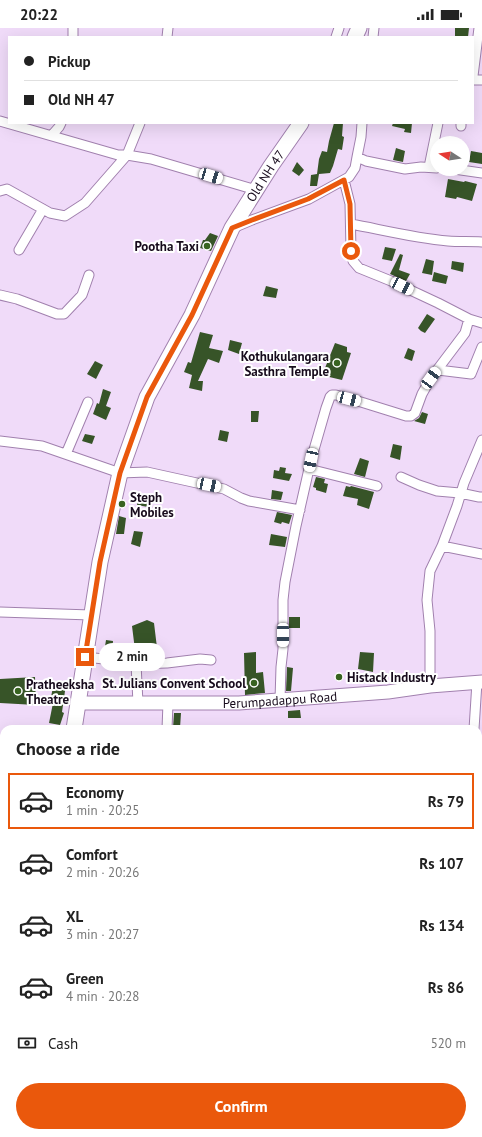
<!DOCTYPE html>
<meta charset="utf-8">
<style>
:root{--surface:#fff;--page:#f2f2f2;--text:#222;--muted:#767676;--line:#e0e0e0;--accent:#ea580c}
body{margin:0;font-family:"PT Sans",sans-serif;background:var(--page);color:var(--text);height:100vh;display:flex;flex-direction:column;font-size:15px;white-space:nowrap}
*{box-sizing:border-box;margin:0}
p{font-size:13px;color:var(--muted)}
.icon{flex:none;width:22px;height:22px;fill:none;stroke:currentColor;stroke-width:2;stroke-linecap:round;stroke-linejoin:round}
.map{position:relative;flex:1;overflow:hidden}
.drawer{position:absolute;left:0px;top:697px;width:482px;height:412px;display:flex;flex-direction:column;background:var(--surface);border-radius:12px 12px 0 0;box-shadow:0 4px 16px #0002}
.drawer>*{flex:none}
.hud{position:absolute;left:8px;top:8px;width:466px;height:88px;border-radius:0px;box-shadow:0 4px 16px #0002;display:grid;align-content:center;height:88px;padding:0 16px;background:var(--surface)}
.needle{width:26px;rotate:282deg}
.buttons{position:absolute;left:430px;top:108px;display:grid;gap:8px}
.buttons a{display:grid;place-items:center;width:40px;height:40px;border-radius:50%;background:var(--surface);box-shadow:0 4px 16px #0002;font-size:20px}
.end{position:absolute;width:18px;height:18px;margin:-9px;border:5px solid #ea580c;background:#fff;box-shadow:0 0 0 2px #fff}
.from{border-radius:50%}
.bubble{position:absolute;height:28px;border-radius:14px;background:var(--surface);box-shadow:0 4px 16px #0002;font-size:13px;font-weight:700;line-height:28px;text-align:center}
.car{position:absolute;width:12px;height:24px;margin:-12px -6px;border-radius:5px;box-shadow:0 0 3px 1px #0007;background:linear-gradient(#fff 24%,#345 0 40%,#fff 0 76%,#345 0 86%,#fff 0)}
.hud b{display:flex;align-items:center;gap:14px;height:38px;font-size:15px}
.hud b+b{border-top:1px solid var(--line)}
.hud i{width:10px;height:10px;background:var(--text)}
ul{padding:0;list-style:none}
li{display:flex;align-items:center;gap:12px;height:56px;margin:0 8px 6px;padding:0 8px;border:2px solid transparent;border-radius:0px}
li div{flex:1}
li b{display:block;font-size:15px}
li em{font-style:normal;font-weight:700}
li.active{border-color:var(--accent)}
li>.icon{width:36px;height:36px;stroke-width:1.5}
h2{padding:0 16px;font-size:18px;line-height:48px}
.pay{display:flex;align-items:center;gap:10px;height:44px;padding:0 16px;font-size:15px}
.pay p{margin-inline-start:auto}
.primary-button{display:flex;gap:8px;margin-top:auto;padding:8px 16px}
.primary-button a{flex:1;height:46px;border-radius:24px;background:var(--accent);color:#fff;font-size:16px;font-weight:700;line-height:46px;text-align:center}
.status{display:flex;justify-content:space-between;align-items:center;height:28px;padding:0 20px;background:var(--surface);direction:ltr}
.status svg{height:11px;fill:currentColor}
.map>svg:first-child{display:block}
.building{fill:#375428}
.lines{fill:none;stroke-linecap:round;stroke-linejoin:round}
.minor-casing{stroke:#a180ae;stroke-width:11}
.tertiary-casing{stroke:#a180ae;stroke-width:14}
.secondary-casing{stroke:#a180ae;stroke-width:15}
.primary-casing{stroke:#a180ae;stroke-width:17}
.minor{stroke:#fff;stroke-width:9}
.tertiary{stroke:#fff;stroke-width:12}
.secondary{stroke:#fff;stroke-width:13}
.primary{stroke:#fff;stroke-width:15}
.route{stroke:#ea580c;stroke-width:5}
.poi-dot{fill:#386320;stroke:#fff;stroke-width:1.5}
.labels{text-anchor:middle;stroke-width:4;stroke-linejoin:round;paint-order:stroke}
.street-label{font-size:13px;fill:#170b1c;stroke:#fff}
.poi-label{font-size:13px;font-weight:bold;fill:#170b1c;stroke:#fff;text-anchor:end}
</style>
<div class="status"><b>20:22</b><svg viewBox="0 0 49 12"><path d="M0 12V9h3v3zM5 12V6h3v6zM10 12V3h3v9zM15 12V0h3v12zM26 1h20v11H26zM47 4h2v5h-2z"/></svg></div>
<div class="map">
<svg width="482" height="1109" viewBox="0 0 482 1109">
<rect width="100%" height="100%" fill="#f0dbf9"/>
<!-- building -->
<path class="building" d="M455 0H469L468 9 455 8Z
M334 95H343L342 108 344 109 342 122 338 121 333 138 330 145 319 146 317 158H310L311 147 317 146 319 131 322 123 327 124 329 113Z
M393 95H412L411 105 404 104 405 101 392 98Z
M396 120 405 123 403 134 393 132Z
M471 123 482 125V136L469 134Z
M297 134 304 142 299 148 292 143Z
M448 151 464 154 465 153 477 156 472 173 457 169 456 171 445 169Z
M210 205 218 208 211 223 200 220 203 212H205Z
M385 219 396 221 392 233 382 231Z
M400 226 403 227 399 242 410 246 406 253 390 246Z
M426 231 434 233 432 247 422 245Z
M452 233 464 235 463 244 451 241Z
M434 244 448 248 446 256 432 253Z
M266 258 278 261 276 270 263 268Z
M427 286 435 291 425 305 421 303 418 300Z
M200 304 213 307 209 320 223 323 219 335 208 331 198 353H203L202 363 189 360 192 347 184 344 188 334 191 335Z
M230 312 242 315 239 326 228 322Z
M335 315 347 319V324L351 325 342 352 325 348 323 345Z
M408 320 415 323 412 333 404 330Z
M95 333 103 337 96 351 87 346Z
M103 361 111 364 106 378 111 380 106 392 93 386 97 375 99 376Z
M251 383H259L258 394H251Z
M422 384 428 386 425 396 414 393 419 390Z
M220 402 229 404 227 414 218 412Z
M85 406 95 408 92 416 82 413Z
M393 416 402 418 400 432 390 429Z
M360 430 369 433 365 449 354 446Z
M280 439 286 440 285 445 292 446 289 453 273 450 274 442 279 443Z
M316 449 325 451 324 455 328 456 326 465 316 462V460L313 459Z
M346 458 350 459 351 458 374 464 369 481 357 477 358 471 343 468Z
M272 462 283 464 281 472 271 471Z
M139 468 150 470 148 479 137 477Z
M277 484 292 487 289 496 282 494 281 496 274 494Z
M119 488 126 490 124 506H116Z
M134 503 143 504 140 519 131 516Z
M271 506 287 509 285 519 269 517Z
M289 589H300V600H289Z
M147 592 154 595 158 628 149 630H136L132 598Z
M106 612 113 613 112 626 104 625Z
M256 624V645L263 644 265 665 245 667 244 625Z
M360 624 374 625 373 644 358 641Z
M287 639 293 640 291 663H286Z
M35 649 36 677 0 675V651Z
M54 654 66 656 62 684 64 685 60 697 49 695 53 675 50 674Z
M300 682 301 690H288V683Z
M174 685H181L180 700H173Z"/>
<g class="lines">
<!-- minor casing -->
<g class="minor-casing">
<path id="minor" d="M73 0V9
M167 9 168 0
M336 9 339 0
M373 9 374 0
M473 48 479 0
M473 52H482
M0 93 118 127H127
M140 95 127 127 151 131 256 162
M461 98V95
M52 107 59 99 61 95
M357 129 366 133 405 141 421 139 437 140
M429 139 438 95
M454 141 482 145
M0 163 7 161 50 185 65 188 85 175 127 127
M351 196C383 202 415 210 448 213 459 214 471 213 482 214
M233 200 252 192 309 171 349 149 355 140 357 129 361 109 362 95
M19 222 43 181
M0 267 17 271 57 286H64L82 267 89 247
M469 291 482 295
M438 342 471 346 482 319
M0 413 42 418 120 445 147 444 224 461 241 470 249 473 300 482
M66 426 88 374
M309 441 377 458
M401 449 419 457 437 463 460 465 479 469H482
M442 518 482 526
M0 584 91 587
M85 629 113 632 136 636 167 635 200 631 211 632
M136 636 138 675
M430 658V603L427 572 430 543 442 518 457 478 464 455 482 412
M280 672 281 639 283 621V572L285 554 296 498 311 432 326 380 330 369 332 367H336L361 374 406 388H411L415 385 422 366 431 350 465 305 469 291 438 275 391 253 359 240 353 233 351 223 350 176 344 152
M167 701 168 675
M474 701 477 654
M0 773 4 772
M478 883H482
M0 907 4 906
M157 1105 158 1109
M313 1105V1107
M167 1109 176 1105
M371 1109V1105
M455 1109 462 1108 461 1105"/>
</g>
<!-- tertiary casing -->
<g class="tertiary-casing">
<path id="tertiary" d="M8 1105V1109"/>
</g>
<!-- secondary casing -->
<g class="secondary-casing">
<g id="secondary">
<path id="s1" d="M77 675H239L388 664 430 658 482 654"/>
</g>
</g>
<!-- primary casing -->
<g class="primary-casing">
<g id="primary">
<path d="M355 9 359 0"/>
<path id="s2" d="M74 701 100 534 120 445 147 369 192 287 232 200 271 138 301 95"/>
<path d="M0 980 4 979"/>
</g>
</g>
<!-- minor -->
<use href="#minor" class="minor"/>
<!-- tertiary -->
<use href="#tertiary" class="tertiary"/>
<!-- secondary -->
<use href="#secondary" class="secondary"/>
<!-- primary -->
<use href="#primary" class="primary"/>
</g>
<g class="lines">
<!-- route -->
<path class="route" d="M85 629 100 534 120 445 147 369 192 287 232 200 252 192 308 171 344 152 350 176 351 223"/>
</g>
<!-- markers -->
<g class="poi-dot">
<circle cx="207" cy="218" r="4"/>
<circle cx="337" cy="335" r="4"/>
<circle cx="122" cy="476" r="4"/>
<circle cx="339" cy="649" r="4"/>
<circle cx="254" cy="655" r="4"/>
<circle cx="18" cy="663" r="4"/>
</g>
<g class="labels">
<!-- street labels -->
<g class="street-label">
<text dy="5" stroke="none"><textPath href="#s2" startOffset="592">Old NH 47</textPath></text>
<text dy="5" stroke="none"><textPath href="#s1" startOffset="203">Perumpadappu Road</textPath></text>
</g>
<!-- poi labels -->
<g class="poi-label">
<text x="199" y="223">Pootha Taxi</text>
<text x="329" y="333">Kothukulangara<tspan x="329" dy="15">Sasthra Temple</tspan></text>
<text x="130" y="474" text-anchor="start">Steph<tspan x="130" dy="15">Mobiles</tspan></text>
<text x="347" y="654" text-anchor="start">Histack Industry</text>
<text x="246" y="660">St. Julians Convent School</text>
<text x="26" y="661" text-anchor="start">Pratheeksha<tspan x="26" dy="15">Theatre</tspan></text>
</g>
</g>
</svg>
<div class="buttons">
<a><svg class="needle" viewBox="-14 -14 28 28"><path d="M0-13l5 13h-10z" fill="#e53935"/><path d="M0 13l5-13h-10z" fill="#767676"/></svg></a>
</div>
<i class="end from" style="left:351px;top:223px"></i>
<i class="end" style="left:85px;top:629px"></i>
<div class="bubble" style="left:99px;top:615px;width:66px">2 min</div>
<i class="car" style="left:211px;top:148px;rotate:107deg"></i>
<i class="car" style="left:402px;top:258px;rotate:116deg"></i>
<i class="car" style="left:431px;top:350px;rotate:36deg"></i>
<i class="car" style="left:349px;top:371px;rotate:105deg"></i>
<i class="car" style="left:311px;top:432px;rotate:192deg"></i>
<i class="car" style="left:209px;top:457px;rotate:102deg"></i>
<i class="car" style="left:283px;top:607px;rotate:180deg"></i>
<div class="hud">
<b><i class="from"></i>Pickup</b>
<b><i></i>Old NH 47</b>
</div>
<section class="drawer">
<h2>Choose a ride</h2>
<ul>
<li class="active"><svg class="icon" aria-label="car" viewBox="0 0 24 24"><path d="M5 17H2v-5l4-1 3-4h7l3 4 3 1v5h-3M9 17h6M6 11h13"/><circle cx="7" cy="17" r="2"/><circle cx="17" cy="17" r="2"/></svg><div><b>Economy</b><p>1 min · 20:25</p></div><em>Rs 79</em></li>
<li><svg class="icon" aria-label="car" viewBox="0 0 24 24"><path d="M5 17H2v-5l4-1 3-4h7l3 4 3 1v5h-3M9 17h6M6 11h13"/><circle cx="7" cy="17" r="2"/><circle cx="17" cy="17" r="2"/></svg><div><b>Comfort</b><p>2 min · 20:26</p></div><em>Rs 107</em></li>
<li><svg class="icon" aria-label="car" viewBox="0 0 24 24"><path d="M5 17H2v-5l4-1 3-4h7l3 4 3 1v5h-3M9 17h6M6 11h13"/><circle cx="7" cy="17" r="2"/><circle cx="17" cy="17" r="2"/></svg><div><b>XL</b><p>3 min · 20:27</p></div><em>Rs 134</em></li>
<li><svg class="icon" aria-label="car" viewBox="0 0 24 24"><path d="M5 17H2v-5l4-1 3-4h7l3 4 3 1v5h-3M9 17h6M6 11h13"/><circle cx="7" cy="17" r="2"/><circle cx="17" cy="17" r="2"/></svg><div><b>Green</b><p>4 min · 20:28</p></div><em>Rs 86</em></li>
</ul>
<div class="pay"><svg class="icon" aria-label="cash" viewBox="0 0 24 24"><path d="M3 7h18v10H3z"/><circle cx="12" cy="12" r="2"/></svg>Cash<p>520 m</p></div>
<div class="primary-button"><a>Confirm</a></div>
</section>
</div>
